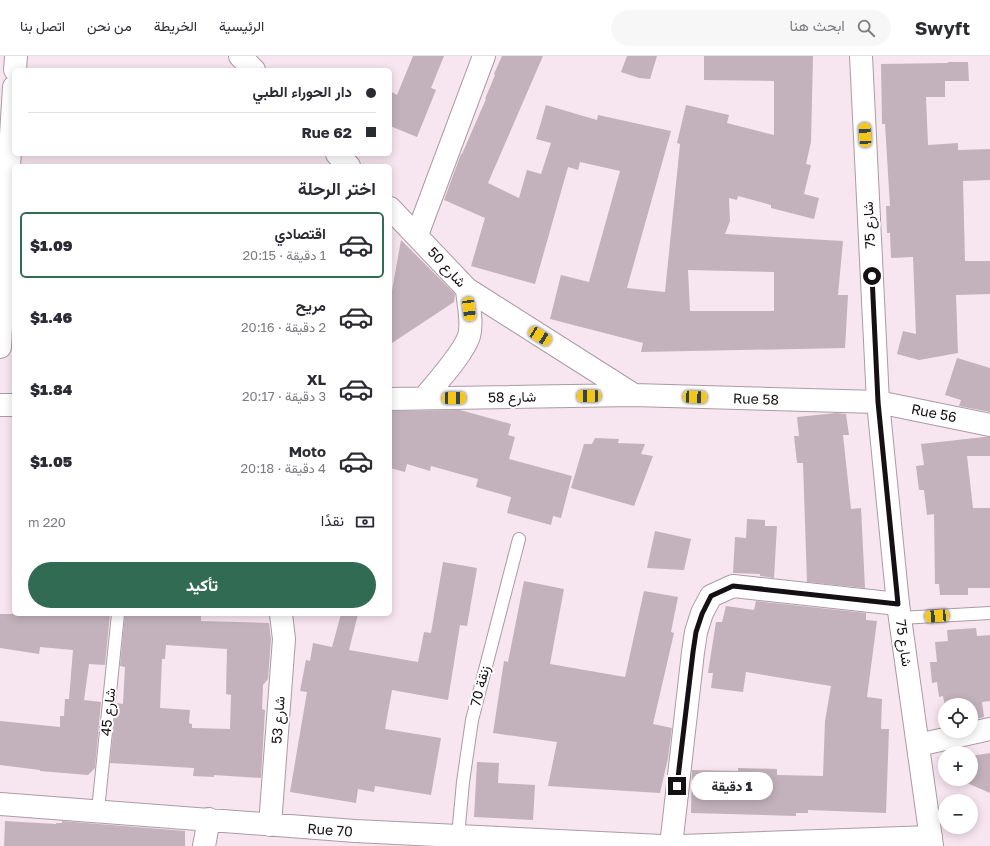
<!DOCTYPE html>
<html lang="ar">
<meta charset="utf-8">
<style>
:root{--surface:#fff;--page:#f7f7f7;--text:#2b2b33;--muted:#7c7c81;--line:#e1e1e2;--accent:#316b54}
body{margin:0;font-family:"Golos Text",Vazirmatn,sans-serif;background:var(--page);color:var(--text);direction:rtl;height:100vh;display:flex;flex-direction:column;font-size:15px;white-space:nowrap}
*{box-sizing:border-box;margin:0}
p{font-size:13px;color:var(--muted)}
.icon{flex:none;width:22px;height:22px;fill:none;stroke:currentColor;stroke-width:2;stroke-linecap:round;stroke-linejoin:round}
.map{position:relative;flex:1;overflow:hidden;direction:ltr}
.drawer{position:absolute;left:12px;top:108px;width:380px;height:452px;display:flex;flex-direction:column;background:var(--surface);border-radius:6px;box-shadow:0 2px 10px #0003;direction:rtl}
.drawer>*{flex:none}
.banner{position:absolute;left:12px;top:12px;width:380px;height:88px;border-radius:6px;box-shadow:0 2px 10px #0003;direction:rtl;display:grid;align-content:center;height:88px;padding:0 16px;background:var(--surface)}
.controls{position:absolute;left:938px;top:642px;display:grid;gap:8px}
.controls a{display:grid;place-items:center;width:40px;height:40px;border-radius:50%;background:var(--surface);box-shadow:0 2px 10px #0003;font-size:20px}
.end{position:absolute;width:18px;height:18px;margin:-9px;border:5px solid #151013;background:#fff;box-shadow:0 0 0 2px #fff}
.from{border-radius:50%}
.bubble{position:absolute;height:28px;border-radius:14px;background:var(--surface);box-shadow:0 2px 10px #0003;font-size:13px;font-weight:800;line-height:28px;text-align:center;direction:rtl}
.car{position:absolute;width:12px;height:24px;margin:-12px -6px;border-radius:5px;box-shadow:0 0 3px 1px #0007;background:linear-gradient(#f5c518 24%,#345 0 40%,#f5c518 0 76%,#345 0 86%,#f5c518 0)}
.banner b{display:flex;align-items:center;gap:14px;height:38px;font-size:15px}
.banner b+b{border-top:1px solid var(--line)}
.banner i{width:10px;height:10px;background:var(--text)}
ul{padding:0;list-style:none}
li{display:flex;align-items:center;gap:12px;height:66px;margin:0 8px 6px;padding:0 8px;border:2px solid transparent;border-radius:6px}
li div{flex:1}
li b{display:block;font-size:15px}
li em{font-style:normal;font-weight:800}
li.current{border-color:var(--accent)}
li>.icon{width:36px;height:36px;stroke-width:1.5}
h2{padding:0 16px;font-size:18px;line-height:48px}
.pay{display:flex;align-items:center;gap:10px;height:44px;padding:0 16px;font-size:15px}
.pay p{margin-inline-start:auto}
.action{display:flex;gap:8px;margin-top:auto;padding:8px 16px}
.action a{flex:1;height:46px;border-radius:24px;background:var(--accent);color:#fff;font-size:16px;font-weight:800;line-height:46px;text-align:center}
header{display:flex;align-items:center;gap:24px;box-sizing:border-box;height:56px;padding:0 20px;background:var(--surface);border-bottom:1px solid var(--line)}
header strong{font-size:19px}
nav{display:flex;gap:22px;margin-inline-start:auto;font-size:14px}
.search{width:280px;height:36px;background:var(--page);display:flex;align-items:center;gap:10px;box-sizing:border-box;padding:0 14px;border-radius:22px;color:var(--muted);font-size:15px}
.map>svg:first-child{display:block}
.building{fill:#c3b2bb;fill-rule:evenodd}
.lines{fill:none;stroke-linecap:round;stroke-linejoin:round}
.service-casing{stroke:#ab9ba4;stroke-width:14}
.minor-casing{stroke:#ab9ba4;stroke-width:24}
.tertiary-casing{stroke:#ab9ba4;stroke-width:24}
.service{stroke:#fff;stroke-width:12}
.minor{stroke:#fff;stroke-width:22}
.tertiary{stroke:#fff;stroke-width:22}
.route{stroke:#151013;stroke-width:5}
.labels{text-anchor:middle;stroke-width:4;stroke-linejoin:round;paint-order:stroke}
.street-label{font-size:14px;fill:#151013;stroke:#fff}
</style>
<header>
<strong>Swyft</strong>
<div class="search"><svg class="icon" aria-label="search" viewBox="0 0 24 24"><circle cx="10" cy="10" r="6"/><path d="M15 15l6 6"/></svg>ابحث هنا</div>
<nav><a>الرئيسية</a><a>الخريطة</a><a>من نحن</a><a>اتصل بنا</a></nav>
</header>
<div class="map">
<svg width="990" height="790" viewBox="0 0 990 790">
<rect width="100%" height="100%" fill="#f7e5ef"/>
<!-- building -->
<path class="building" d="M413 0H444L431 32 436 34 417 81 390 70V35L397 39Z
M502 0H543L488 127 519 142 527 114 541 118 551 87 536 83 546 49 597 64 598 59 671 75 627 232 665 236 680 88 677 87 686 49 729 59 727 67 774 79V25L704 24V0H813L811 86 806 108 811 109 804 138 819 142 814 163 771 152V149L738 140 737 144 729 142 730 165 725 178 843 185 838 239H848L845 292 641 296 643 287 550 263 561 219 589 226 620 115 580 106 578 114 568 111 535 228 471 210 485 162 444 144 461 98H462L486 43H485L495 19 494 18ZM688 214 774 216V255H690Z
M627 0H657L650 23 639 22 621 16Z
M948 6H968L969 25H945V41H926L928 89 958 87V94L990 93V124L963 125 965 205H990V238L956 239 958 297 919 304 897 298 903 275 916 278 913 201 891 202 890 177H887L886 150H890L885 68H882L881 8 948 7Z
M401 184 455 238 454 246 392 287 391 240Z
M957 302 990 312V356L959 350 961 344 945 339Z
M460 354 511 368 508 379 515 381 509 403 572 420 561 462 553 460 551 469 507 457 511 441 476 431 478 423 431 410 430 415 407 408 405 416 390 412V355Z
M836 357 846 358 849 379H843L851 453 861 452 865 532 807 526 803 407H797L794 380H799L797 361Z
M984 381H990V400H967L973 452H990V532H968V539H940L939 528H935L934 458 927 459 924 434H919L916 410 924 409 921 388Z
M595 382 619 383 618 387 645 388 641 398 653 400 634 450 571 432 584 388H592Z
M747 463 765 464V470H777L774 522 760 520V518L733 517 735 481 746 482Z
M655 475 691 483 684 514 647 512Z
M443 506 477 512 467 570 460 569 448 644 392 634 385 673 441 682 431 739 375 730 374 736 358 733 356 747 290 736 307 636 300 635 306 604 310 605 313 587 332 591 341 558H358L349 594 418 606 424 576 431 577Z
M524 525 564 533 550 608 625 621 644 535 678 541 671 576 674 577 653 668 672 672 668 702 660 737 548 730 557 686 493 677 504 605 508 606Z
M756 545 866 557V564L877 565 867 641 882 643 881 673H889L886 757 808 754V757H796V760L691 757 692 714 738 715V712L777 713V719L823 720 825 665 831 630 746 616 743 636 711 632 713 617H708L716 566H722L726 550 754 554Z
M0 558H110L105 609 89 608 84 644 101 646 95 712 88 719 40 715V714L0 709V665L60 671V660H64L65 643H69L73 594 40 591 39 598 0 592Z
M125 558H201V565L269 567 271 583 268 623 263 629 262 653 265 654 261 722 214 719V721L193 720 194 712 110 707 116 647 123 648 125 611 120 610ZM166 589 227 593 226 638 231 639 230 673 192 672V668L189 667 190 654 160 652 162 603H165Z
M976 572 977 580 990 579V645L982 646 984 661 971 664V649H945V651L943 640 939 641 937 626 932 627 930 606H937L935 586 948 585 947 574Z
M990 697V737L967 727V723H971V700Z
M477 706 499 707 498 727 535 729 533 764 474 761Z
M5 765 56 768V767H62V765L185 775V790H4Z"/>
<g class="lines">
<!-- service casing -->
<g class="service-casing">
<path id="service" d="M900 562 990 557
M98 754 118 558
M458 780 463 726 472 664 519 483"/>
</g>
<!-- minor casing -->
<g class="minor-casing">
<path id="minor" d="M240 0 254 14
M15 14 16 0
M337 98 349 110
M390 152 467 233 634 339
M417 179 484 0
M0 291 8 127 14 31
M424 342C437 326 463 298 469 280 473 266 468 248 467 233
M390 343 634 339 878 346 990 369
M0 349H14
M918 689 990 673
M0 748 355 775 662 790
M270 769 284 583 281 558
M204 790 209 763
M671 790 693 596 696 576 702 557 711 540 733 530 898 548
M682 790 931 781"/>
</g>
<!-- tertiary casing -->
<g class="tertiary-casing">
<path id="tertiary" d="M861 0 878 346 898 548 932 790"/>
</g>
<!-- service -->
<use href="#service" class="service"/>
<!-- minor -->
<use href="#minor" class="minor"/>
<!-- tertiary -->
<use href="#tertiary" class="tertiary"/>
</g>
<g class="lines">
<!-- route -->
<path class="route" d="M677 730 693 596 696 576 702 558 711 540 733 530 898 548 878 346 872 220"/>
</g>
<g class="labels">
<!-- street labels -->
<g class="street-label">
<text transform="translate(869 169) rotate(-93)" y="5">شارع 75</text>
<text transform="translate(447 211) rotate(47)" y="5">شارع 50</text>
<text transform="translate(512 341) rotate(-1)" y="5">شارع 58</text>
<text transform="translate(756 343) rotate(2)" y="5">Rue 58</text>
<text transform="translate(934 357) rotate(11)" y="5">Rue 56</text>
<text transform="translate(904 587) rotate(82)" y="5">شارع 75</text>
<text transform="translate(480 630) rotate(-76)" y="5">زنقة 70</text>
<text transform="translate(108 656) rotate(-84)" y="5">شارع 45</text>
<text transform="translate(278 664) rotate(-86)" y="5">شارع 53</text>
<text transform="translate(330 774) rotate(4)" y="5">Rue 70</text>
</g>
</g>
</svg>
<div class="controls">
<a><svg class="icon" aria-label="locate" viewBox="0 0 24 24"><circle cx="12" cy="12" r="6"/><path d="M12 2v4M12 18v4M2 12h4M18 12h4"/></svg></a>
<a>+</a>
<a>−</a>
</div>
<i class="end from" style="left:872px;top:220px"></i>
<i class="end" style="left:677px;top:730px"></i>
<div class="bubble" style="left:691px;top:716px;width:82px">1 دقيقة</div>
<i class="car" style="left:865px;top:79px;rotate:357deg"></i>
<i class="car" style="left:469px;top:253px;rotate:173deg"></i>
<i class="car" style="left:540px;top:280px;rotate:122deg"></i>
<i class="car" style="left:589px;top:340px;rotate:269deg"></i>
<i class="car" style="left:695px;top:341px;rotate:92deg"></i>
<i class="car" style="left:454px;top:342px;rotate:89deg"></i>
<i class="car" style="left:937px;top:560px;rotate:266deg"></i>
<div class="banner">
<b><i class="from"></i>دار الحوراء الطبي</b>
<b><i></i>Rue 62</b>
</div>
<section class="drawer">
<h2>اختر الرحلة</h2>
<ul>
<li class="current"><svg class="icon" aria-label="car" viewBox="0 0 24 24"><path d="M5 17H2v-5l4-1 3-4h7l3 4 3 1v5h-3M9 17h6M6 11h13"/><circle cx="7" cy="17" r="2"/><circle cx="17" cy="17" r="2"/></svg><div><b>اقتصادي</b><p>1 دقيقة · 20:15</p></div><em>$1.09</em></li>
<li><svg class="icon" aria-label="car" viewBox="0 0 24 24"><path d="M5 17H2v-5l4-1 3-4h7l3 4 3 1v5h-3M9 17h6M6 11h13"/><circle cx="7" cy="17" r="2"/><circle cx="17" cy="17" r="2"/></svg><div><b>مريح</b><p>2 دقيقة · 20:16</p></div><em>$1.46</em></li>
<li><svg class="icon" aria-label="car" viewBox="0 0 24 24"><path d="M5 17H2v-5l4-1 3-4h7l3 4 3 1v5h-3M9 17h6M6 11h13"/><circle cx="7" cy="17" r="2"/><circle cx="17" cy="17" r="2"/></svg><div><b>XL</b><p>3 دقيقة · 20:17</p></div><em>$1.84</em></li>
<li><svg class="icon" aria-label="car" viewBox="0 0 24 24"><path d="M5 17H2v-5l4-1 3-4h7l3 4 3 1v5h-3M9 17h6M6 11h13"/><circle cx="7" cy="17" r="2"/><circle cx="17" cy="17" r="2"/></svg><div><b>Moto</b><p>4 دقيقة · 20:18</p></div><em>$1.05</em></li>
</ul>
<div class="pay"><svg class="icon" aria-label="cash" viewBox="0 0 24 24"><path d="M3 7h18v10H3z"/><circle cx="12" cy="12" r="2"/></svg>نقدًا<p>220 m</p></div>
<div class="action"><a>تأكيد</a></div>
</section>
</div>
